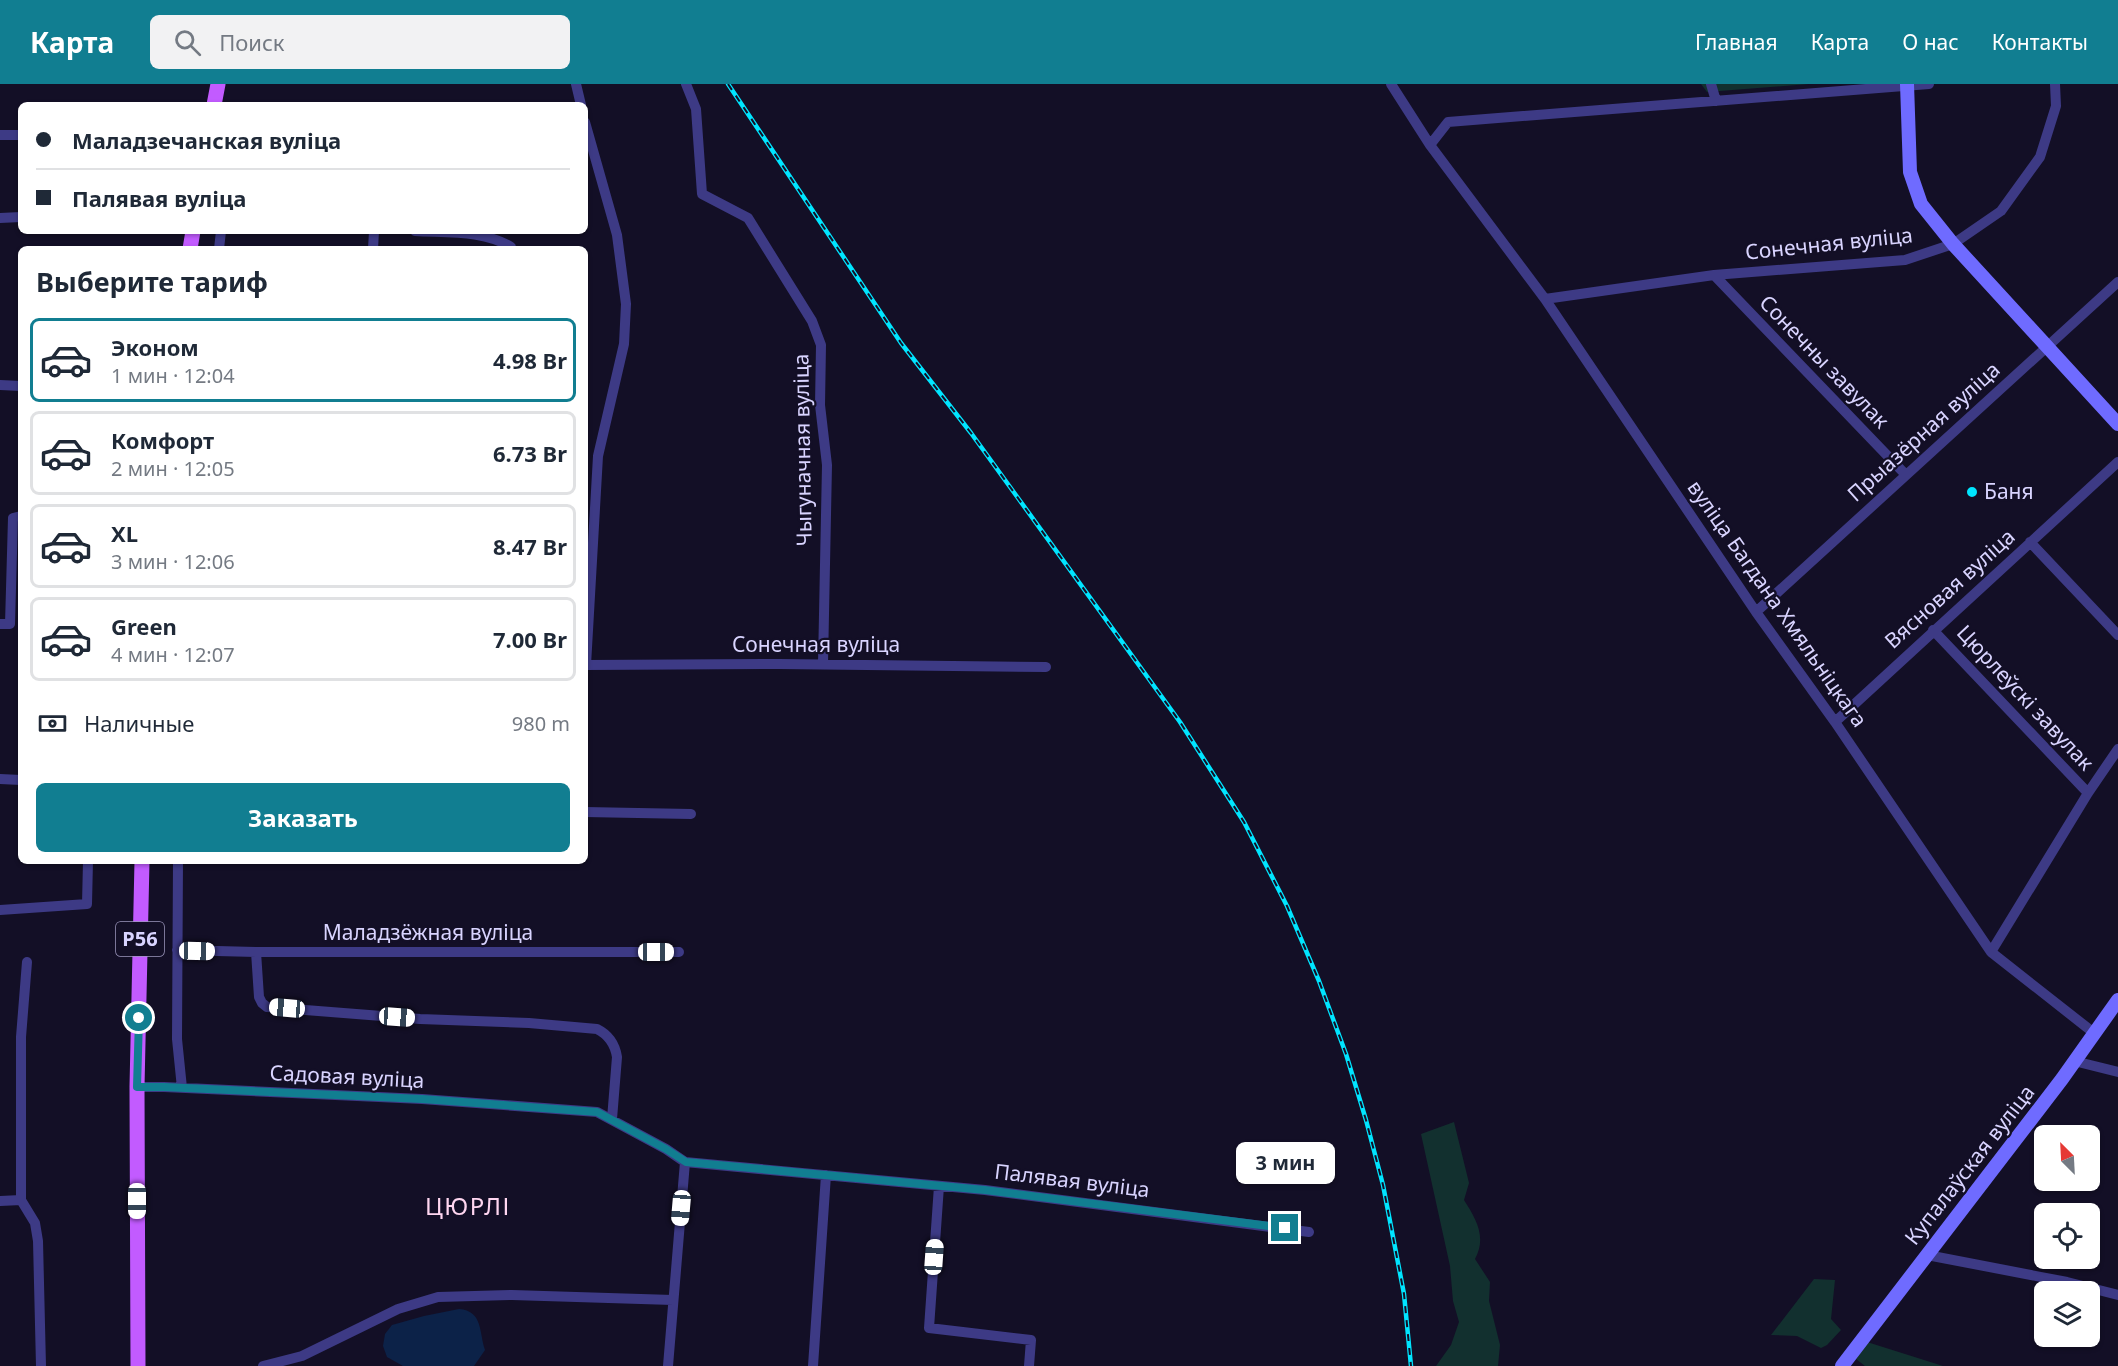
<!DOCTYPE html>
<html lang="ru">
<meta charset="utf-8">
<style>
:root{--surface:#fff;--page:#f2f2f3;--text:#1f2937;--muted:#747a83;--line:#e0e1e3;--accent:#117e91}
body{margin:0;font-family:"Noto Sans",sans-serif;background:var(--page);color:var(--text);height:100vh;display:flex;flex-direction:column;font-size:22px;white-space:nowrap}
*{box-sizing:border-box;margin:0}
p{font-size:20px;color:var(--muted)}
.icon{flex:none;width:33px;height:33px;fill:none;stroke:currentColor;stroke-width:2;stroke-linecap:round;stroke-linejoin:round}
.map{position:relative;flex:1;overflow:hidden}
.details{position:absolute;left:18px;top:162px;width:570px;height:618px;display:flex;flex-direction:column;background:var(--surface);border-radius:9px;box-shadow:0 2px 4px #0004}
.details>*{flex:none}
.top-card{position:absolute;left:18px;top:18px;width:570px;height:132px;border-radius:9px;box-shadow:0 2px 4px #0004;display:grid;align-content:center;height:132px;padding:0 18px;background:var(--surface)}
.needle{width:39px;rotate:336deg}
.buttons{position:absolute;left:2034px;top:1041px;display:grid;gap:12px}
.buttons a{display:grid;place-items:center;width:66px;height:66px;border-radius:9px;background:var(--surface);box-shadow:0 2px 4px #0004;font-size:30px}
.end{position:absolute;width:27px;height:27px;margin:-14px;border:8px solid #117e91;background:#fff;box-shadow:0 0 0 3px #fff}
.from{border-radius:50%}
.bubble{position:absolute;height:42px;border-radius:9px;background:var(--surface);box-shadow:0 2px 4px #0004;font-size:20px;font-weight:700;line-height:42px;text-align:center}
.car{position:absolute;width:18px;height:36px;margin:-18px -9px;border-radius:8px;box-shadow:0 0 4px 2px #0007;background:linear-gradient(#fff 24%,#345 0 40%,#fff 0 76%,#345 0 86%,#fff 0)}
.top-card b{display:flex;align-items:center;gap:21px;height:57px;font-size:22px}
.top-card b+b{border-top:2px solid var(--line)}
.top-card i{width:15px;height:15px;background:var(--text)}
ul{padding:0;list-style:none}
li{display:flex;align-items:center;gap:18px;height:84px;margin:0 12px 9px;padding:0 6px;border:3px solid var(--line);border-radius:9px}
li div{flex:1}
li b{display:block;font-size:22px}
li em{font-style:normal;font-weight:700}
li.selected{border-color:var(--accent)}
li>.icon{width:54px;height:54px;stroke-width:1.5}
h2{padding:0 18px;font-size:27px;line-height:72px}
.pay{display:flex;align-items:center;gap:15px;height:66px;padding:0 18px;font-size:22px}
.pay p{margin-inline-start:auto}
.button{display:flex;gap:12px;margin-top:auto;padding:12px 18px}
.button a{flex:1;height:69px;border-radius:9px;background:var(--accent);color:#fff;font-size:24px;font-weight:700;line-height:69px;text-align:center}
header{display:flex;align-items:center;gap:36px;box-sizing:border-box;height:84px;padding:0 30px;background:var(--accent);color:#fff}
header strong{font-size:28px}
nav{display:flex;gap:33px;margin-inline-start:auto;font-size:21px}
.search{width:420px;height:54px;background:var(--page);display:flex;align-items:center;gap:15px;box-sizing:border-box;padding:0 21px;border-radius:9px;color:var(--muted);font-size:22px}
.map>svg:first-child{display:block}
.green{fill:#12302f}
.water{fill:#0c2248}
.lines{fill:none;stroke-linecap:round;stroke-linejoin:round}
.street{stroke:#3d3a85;stroke-width:10}
.secondary{stroke:#6f6bff;stroke-width:14}
.primary{stroke:#c25bff;stroke-width:15}
.rail-casing{stroke:#00e5ff;stroke-width:4.5}
.rail{stroke:#130f26;stroke-width:2;stroke-dasharray:7;stroke-linecap:butt}
.route{stroke:#117e91;stroke-width:8}
.poi-dot{fill:#00e5ff;stroke:#130f26;stroke-width:2}
.labels{text-anchor:middle;stroke-width:4.5;stroke-linejoin:round;paint-order:stroke}
.shield{fill:#130f26;stroke:#9e99be;stroke-width:1.5}
.shield-label{font-size:20px;font-weight:bold;fill:#d9d4ff}
.street-label{font-size:21px;fill:#d9d4ff;stroke:#130f26}
.poi-label{font-size:21px;fill:#d9d4ff;stroke:#130f26;text-anchor:start}
.quarter-label{font-size:24px;letter-spacing:1.5px;fill:#ffd6f0;stroke:#130f26}
</style>
<header>
<strong>Карта</strong>
<div class="search"><svg class="icon" aria-label="search" viewBox="0 0 24 24"><circle cx="10" cy="10" r="6"/><path d="M15 15l6 6"/></svg>Поиск</div>
<nav><a>Главная</a><a>Карта</a><a>О нас</a><a>Контакты</a></nav>
</header>
<div class="map">
<svg width="2118" height="1282" viewBox="0 0 2118 1282">
<rect width="100%" height="100%" fill="#130f26"/>
<!-- green -->
<path class="green" d="M1701 0H1809L1707 8Z
M1454 1038 1469 1099 1464 1116C1476 1135 1487 1153 1475 1175L1490 1198 1489 1217 1500 1261 1498 1282H1436L1451 1261 1459 1238 1453 1217 1450 1182 1421 1050Z
M1814 1195 1835 1196 1831 1235 1841 1246 1827 1261 1821 1264 1797 1252 1771 1251Z
M1867 1258 1943 1282H1865L1856 1275Z"/>
<!-- water -->
<path class="water" d="M459 1225C483 1227 479 1248 485 1266L474 1282H403L387 1273 383 1262 385 1250 392 1241 424 1232Z"/>
<g class="lines">
<!-- street -->
<path class="street" d="M576 0 581 21
M686 0 696 25 702 110 748 134 812 237 821 261 820 321 827 381 823 580
M1391 0 1430 61 1545 215 1756 528 1835 638 1991 868 2094 949
M1711 0 1716 17
M585 38 617 151 626 220 624 260 598 372 586 581
M0 51H21
M1430 61 1448 38 1929 0
M0 134 21 133
M415 147C446 149 484 146 511 163V165
M219 165 221 147
M373 165 374 147
M1714 191 1906 391
M1545 215 1714 191 1905 176 1953 160 2001 127 2040 73 2056 22 2055 0
M0 301 21 302
M2030 458 2118 551
M1756 528 2118 198
M0 540H10L13 434 21 432
M1933 546 2088 709
M585 581 779 580 1046 583
M1835 638 2118 378
M0 695 21 696
M585 728 691 730
M178 777 177 955 182 1004
M0 826 87 820 88 777
M177 866 256 868H679
M256 868 259 913 262 919 267 923 420 935 529 939 597 945C609 951 615 960 617 973L612 1035
M1991 868 2088 709 2118 665
M27 878 21 953V1116L35 1139 38 1157 41 1282
M2074 977 2118 988
M137 1003H164L422 1015 597 1028 666 1065 685 1078 985 1106 1309 1148
M939 1102 929 1244 1031 1256 1029 1282
M0 1117 21 1116
M1927 1171 2067 1198 2118 1211
M263 1282 302 1272 398 1225 438 1213 512 1211 673 1216
M668 1282 685 1078
M813 1282 826 1091"/>
<!-- secondary -->
<path class="secondary" d="M1907 0 1910 88 1921 120 1953 160 2118 340
M1842 1282 2062 995 2118 916"/>
<!-- primary -->
<path class="primary" d="M214 21 218 0
M190 165 193 147
M138 1282 137 1003 142 777"/>
<!-- rail casing -->
<g class="rail-casing">
<path id="rail" d="M728 0 901 259 971 349 1180 638 1244 738 1287 822 1319 897 1346 970 1366 1036 1383 1101 1404 1210 1411 1282"/>
</g>
<!-- rail -->
<use href="#rail" class="rail"/>
</g>
<g class="lines">
<!-- route -->
<path class="route" d="M139 934 137 1003H164L422 1015 597 1028 666 1065 686 1078 985 1106 1285 1144"/>
</g>
<!-- markers -->
<circle class="poi-dot" cx="1972" cy="408" r="6"/>
<g class="labels">
<!-- shield labels -->
<rect class="shield" x="116" y="838" width="48" height="34" rx="4.5"/>
<g class="shield-label">
<text x="140" y="862">Р56</text>
</g>
<!-- street labels -->
<g class="street-label">
<text transform="translate(1829 160) rotate(-6)" y="7">Сонечная вуліца</text>
<text transform="translate(1824 278) rotate(46)" y="7">Сонечны завулак</text>
<text transform="translate(1924 348) rotate(-42)" y="7">Прыазёрная вуліца</text>
<text transform="translate(803 366) rotate(-91)" y="7">Чыгуначная вуліца</text>
<text transform="translate(1950 505) rotate(-42)" y="7">Вясновая вуліца</text>
<text transform="translate(1777 520) rotate(55)" y="7">вуліца Багдана Хмяльніцкага</text>
<text x="816" y="568">Сонечная вуліца</text>
<text transform="translate(2025 614) rotate(47)" y="7">Цюрлеўскі завулак</text>
<text x="428" y="856">Маладзёжная вуліца</text>
<text transform="translate(347 993) rotate(3)" y="7">Садовая вуліца</text>
<text transform="translate(1970 1081) rotate(-52)" y="7">Купалаўская вуліца</text>
<text transform="translate(1072 1097) rotate(7)" y="7">Палявая вуліца</text>
</g>
<!-- poi labels -->
<g class="poi-label">
<text x="1984" y="415">Баня</text>
</g>
<!-- quarter labels -->
<g class="quarter-label">
<text x="468" y="1131">ЦЮРЛІ</text>
</g>
</g>
</svg>
<div class="buttons">
<a><svg class="needle" viewBox="-14 -14 28 28"><path d="M0-13l5 13h-10z" fill="#e53935"/><path d="M0 13l5-13h-10z" fill="#747a83"/></svg></a>
<a><svg class="icon" aria-label="locate" viewBox="0 0 24 24"><circle cx="12" cy="12" r="6"/><path d="M12 2v4M12 18v4M2 12h4M18 12h4"/></svg></a>
<a><svg class="icon" aria-label="layers" viewBox="0 0 24 24"><path d="M12 4l9 5-9 5-9-5zM3 14l9 5 9-5"/></svg></a>
</div>
<i class="end from" style="left:139px;top:934px"></i>
<i class="end" style="left:1285px;top:1144px"></i>
<div class="bubble" style="left:1236px;top:1058px;width:99px">3 мин</div>
<i class="car" style="left:197px;top:867px;rotate:91deg"></i>
<i class="car" style="left:656px;top:868px;rotate:90deg"></i>
<i class="car" style="left:287px;top:924px;rotate:275deg"></i>
<i class="car" style="left:397px;top:933px;rotate:94deg"></i>
<i class="car" style="left:137px;top:1117px;rotate:180deg"></i>
<i class="car" style="left:681px;top:1124px;rotate:185deg"></i>
<i class="car" style="left:934px;top:1173px;rotate:4deg"></i>
<div class="top-card">
<b><i class="from"></i>Маладзечанская вуліца</b>
<b><i></i>Палявая вуліца</b>
</div>
<section class="details">
<h2>Выберите тариф</h2>
<ul>
<li class="selected"><svg class="icon" aria-label="car" viewBox="0 0 24 24"><path d="M5 17H2v-5l4-1 3-4h7l3 4 3 1v5h-3M9 17h6M6 11h13"/><circle cx="7" cy="17" r="2"/><circle cx="17" cy="17" r="2"/></svg><div><b>Эконом</b><p>1 мин · 12:04</p></div><em>4.98 Br</em></li>
<li><svg class="icon" aria-label="car" viewBox="0 0 24 24"><path d="M5 17H2v-5l4-1 3-4h7l3 4 3 1v5h-3M9 17h6M6 11h13"/><circle cx="7" cy="17" r="2"/><circle cx="17" cy="17" r="2"/></svg><div><b>Комфорт</b><p>2 мин · 12:05</p></div><em>6.73 Br</em></li>
<li><svg class="icon" aria-label="car" viewBox="0 0 24 24"><path d="M5 17H2v-5l4-1 3-4h7l3 4 3 1v5h-3M9 17h6M6 11h13"/><circle cx="7" cy="17" r="2"/><circle cx="17" cy="17" r="2"/></svg><div><b>XL</b><p>3 мин · 12:06</p></div><em>8.47 Br</em></li>
<li><svg class="icon" aria-label="car" viewBox="0 0 24 24"><path d="M5 17H2v-5l4-1 3-4h7l3 4 3 1v5h-3M9 17h6M6 11h13"/><circle cx="7" cy="17" r="2"/><circle cx="17" cy="17" r="2"/></svg><div><b>Green</b><p>4 мин · 12:07</p></div><em>7.00 Br</em></li>
</ul>
<div class="pay"><svg class="icon" aria-label="cash" viewBox="0 0 24 24"><path d="M3 7h18v10H3z"/><circle cx="12" cy="12" r="2"/></svg>Наличные<p>980 m</p></div>
<div class="button"><a>Заказать</a></div>
</section>
</div>
